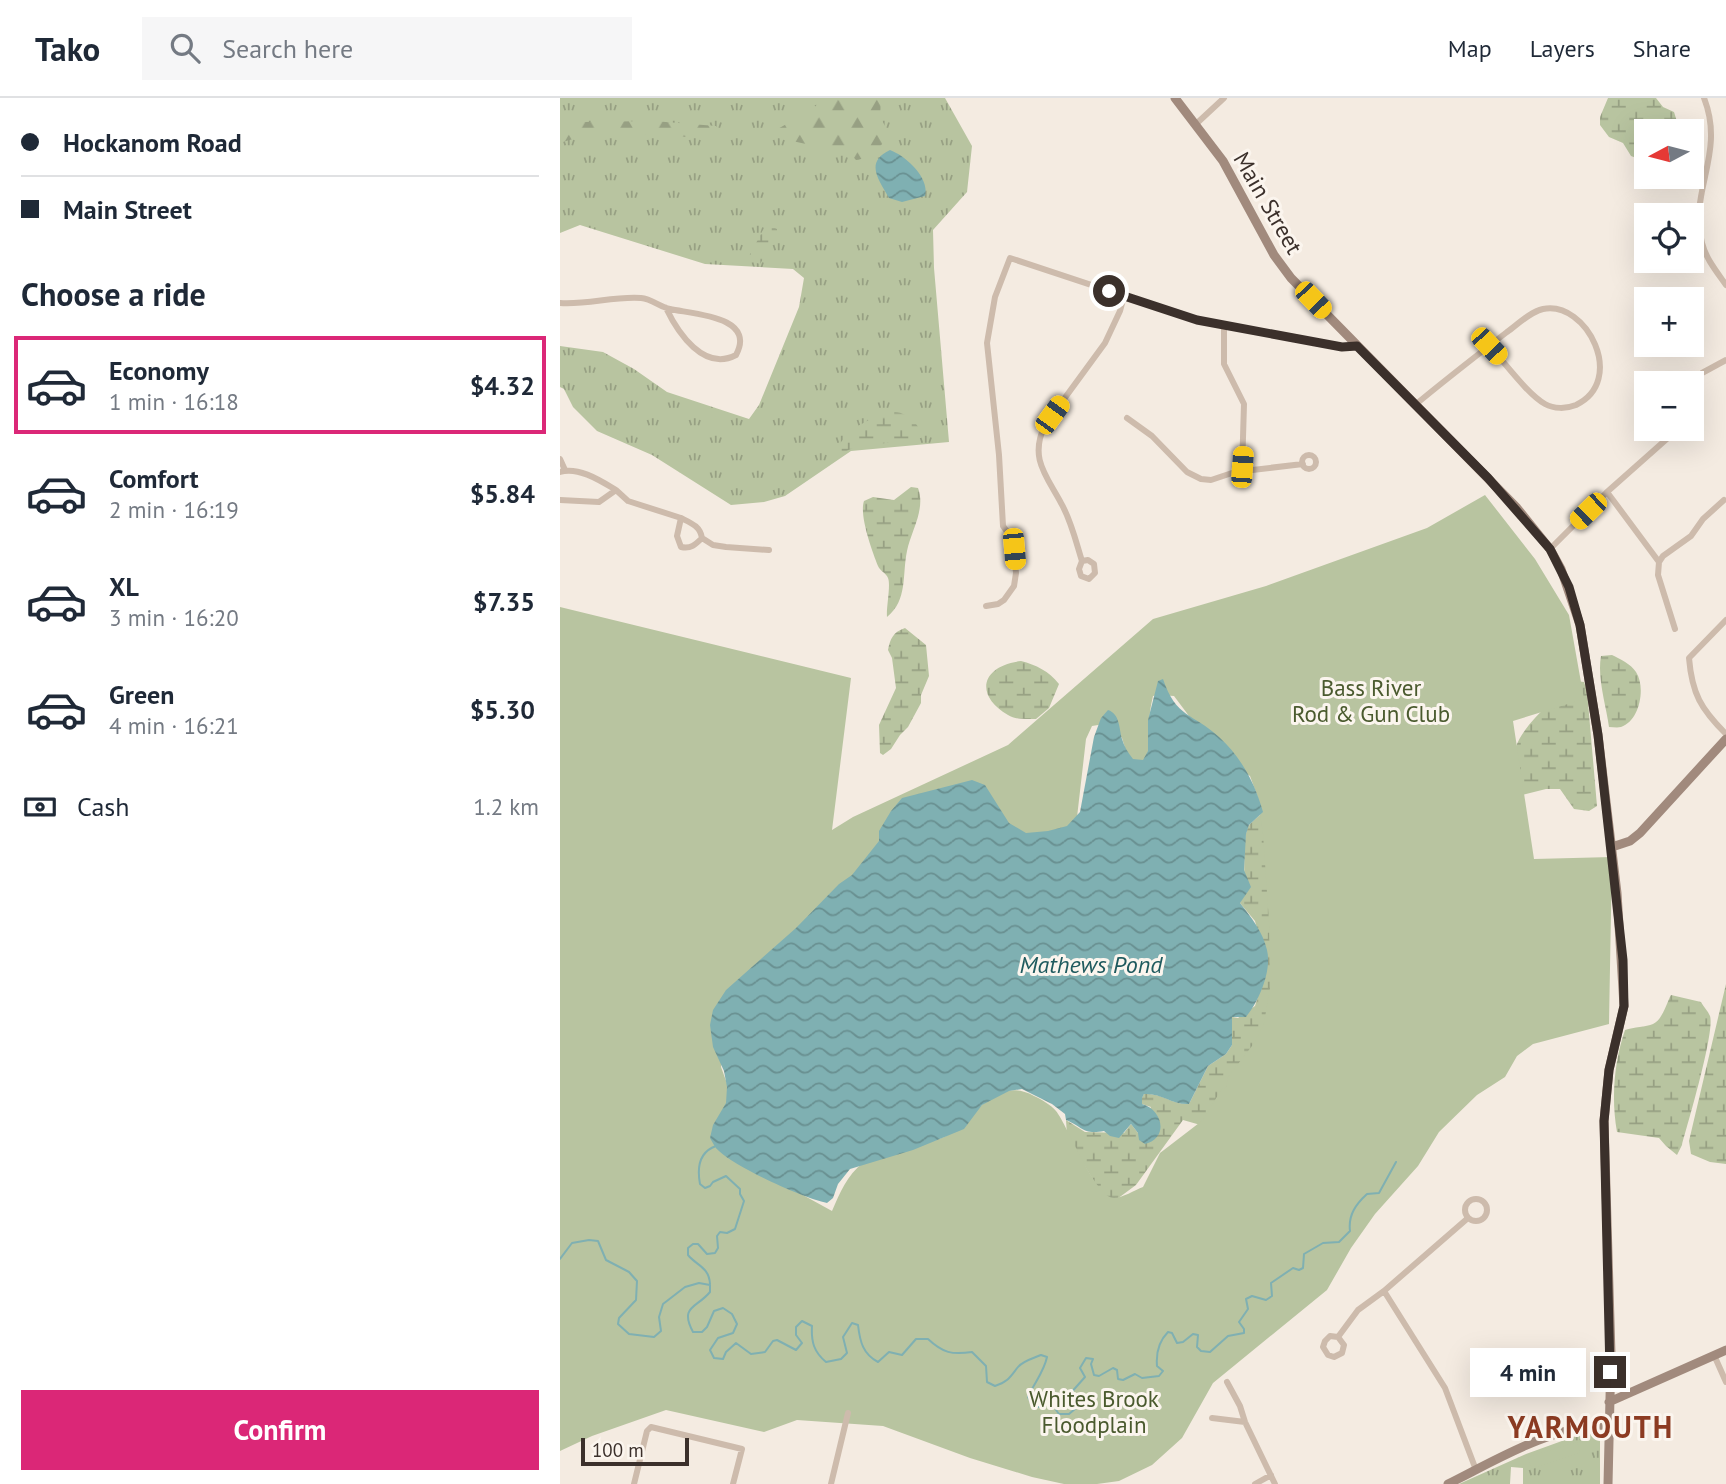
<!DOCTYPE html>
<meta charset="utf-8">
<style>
:root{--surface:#fff;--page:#f6f6f7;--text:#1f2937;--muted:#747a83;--line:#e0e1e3;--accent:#db2777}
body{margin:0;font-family:"PT Sans",sans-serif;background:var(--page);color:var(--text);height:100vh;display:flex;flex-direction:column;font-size:26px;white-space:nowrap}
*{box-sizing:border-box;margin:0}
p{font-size:23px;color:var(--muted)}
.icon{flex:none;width:38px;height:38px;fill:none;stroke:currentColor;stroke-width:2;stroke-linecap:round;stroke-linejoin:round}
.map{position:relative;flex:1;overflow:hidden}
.details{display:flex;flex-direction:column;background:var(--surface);width:560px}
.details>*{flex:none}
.banner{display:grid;align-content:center;height:154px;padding:0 21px;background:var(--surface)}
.needle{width:46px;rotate:263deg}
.tools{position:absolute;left:1074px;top:21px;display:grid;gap:14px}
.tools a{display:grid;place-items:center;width:70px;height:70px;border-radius:0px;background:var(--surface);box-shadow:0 7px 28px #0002;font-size:35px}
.scale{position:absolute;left:21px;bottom:18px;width:108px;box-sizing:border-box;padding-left:7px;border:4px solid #3b302b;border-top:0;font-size:19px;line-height:24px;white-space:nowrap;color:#3b302b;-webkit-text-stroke:5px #fbf5ee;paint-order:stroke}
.end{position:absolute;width:32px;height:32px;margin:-16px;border:9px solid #3b302b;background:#fff;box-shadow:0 0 0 4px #fff}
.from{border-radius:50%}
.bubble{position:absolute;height:49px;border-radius:0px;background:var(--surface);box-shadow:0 7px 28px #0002;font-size:23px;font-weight:800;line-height:49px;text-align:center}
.car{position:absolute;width:21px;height:42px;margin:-21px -10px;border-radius:9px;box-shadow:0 0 5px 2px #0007;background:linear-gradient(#f5c518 24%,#345 0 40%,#f5c518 0 76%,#345 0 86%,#f5c518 0)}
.banner b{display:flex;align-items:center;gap:24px;height:66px;font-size:26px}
.banner b+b{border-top:2px solid var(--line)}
.banner i{width:18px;height:18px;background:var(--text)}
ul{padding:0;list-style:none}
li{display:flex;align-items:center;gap:21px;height:98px;margin:0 14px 10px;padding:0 7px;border:4px solid transparent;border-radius:0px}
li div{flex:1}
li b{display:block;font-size:26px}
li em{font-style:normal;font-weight:800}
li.active{border-color:var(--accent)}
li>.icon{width:63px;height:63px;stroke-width:1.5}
h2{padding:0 21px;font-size:32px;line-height:84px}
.pay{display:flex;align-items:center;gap:18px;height:77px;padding:0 21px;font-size:26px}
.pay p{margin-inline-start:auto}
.cta{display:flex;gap:14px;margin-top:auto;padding:14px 21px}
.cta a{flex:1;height:80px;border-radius:0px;background:var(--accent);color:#fff;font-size:28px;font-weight:800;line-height:80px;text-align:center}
header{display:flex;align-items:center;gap:42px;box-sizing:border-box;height:98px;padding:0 35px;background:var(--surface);border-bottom:2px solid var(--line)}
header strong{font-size:33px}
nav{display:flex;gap:38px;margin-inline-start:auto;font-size:24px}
.search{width:490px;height:63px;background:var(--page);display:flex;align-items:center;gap:18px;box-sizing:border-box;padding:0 24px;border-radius:0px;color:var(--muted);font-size:26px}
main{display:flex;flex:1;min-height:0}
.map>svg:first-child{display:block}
.grass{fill:url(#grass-tufts)}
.forest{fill:url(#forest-firs)}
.wetland{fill:url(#wetland-marsh)}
.park{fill:#b8c4a0;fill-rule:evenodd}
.water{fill:url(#water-waves)}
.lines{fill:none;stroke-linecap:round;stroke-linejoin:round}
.stream{stroke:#7fb0b2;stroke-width:2}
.street{stroke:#cdbbac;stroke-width:6}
.secondary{stroke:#a18a7d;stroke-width:9}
.route{stroke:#3b302b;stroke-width:9}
.labels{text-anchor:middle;stroke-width:6;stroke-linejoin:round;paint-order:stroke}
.street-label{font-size:23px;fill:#3b302b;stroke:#fbf5ee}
.park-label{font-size:23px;fill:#4a5a2e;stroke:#fbf5ee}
.water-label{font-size:24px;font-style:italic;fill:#1f5a5e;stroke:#fbf5ee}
.district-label{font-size:30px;font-weight:bold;letter-spacing:2px;fill:#8c3b22;stroke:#fbf5ee}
</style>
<header>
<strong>Tako</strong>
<div class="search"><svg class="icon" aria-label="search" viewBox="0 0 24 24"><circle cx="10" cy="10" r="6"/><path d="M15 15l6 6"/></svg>Search here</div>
<nav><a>Map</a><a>Layers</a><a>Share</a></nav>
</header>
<main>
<section class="details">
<div class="banner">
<b><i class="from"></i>Hockanom Road</b>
<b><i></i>Main Street</b>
</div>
<h2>Choose a ride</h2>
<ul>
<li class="active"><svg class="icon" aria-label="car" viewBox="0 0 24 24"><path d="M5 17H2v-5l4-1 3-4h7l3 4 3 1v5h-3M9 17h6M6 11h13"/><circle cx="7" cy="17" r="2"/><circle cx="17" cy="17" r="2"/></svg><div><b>Economy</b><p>1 min · 16:18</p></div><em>$4.32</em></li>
<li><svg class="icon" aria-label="car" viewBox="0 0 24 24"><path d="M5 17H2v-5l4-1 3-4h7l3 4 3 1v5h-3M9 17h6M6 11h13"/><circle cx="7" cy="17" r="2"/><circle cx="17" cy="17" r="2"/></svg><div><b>Comfort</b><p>2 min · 16:19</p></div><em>$5.84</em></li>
<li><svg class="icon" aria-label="car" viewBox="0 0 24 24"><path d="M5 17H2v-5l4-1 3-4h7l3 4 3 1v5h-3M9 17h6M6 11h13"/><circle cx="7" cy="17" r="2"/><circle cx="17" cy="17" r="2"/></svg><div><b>XL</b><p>3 min · 16:20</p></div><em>$7.35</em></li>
<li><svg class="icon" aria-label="car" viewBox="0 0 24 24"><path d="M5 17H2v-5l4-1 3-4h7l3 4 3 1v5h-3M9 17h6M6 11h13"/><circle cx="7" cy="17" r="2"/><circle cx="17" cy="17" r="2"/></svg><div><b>Green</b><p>4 min · 16:21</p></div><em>$5.30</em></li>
</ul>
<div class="pay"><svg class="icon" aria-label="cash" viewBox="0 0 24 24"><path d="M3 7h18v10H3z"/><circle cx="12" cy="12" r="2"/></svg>Cash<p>1.2 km</p></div>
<div class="cta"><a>Confirm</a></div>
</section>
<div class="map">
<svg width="1166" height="1386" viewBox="0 0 1166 1386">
<defs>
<pattern id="grass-tufts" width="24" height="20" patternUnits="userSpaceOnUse" patternTransform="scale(1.75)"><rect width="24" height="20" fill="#b8c4a0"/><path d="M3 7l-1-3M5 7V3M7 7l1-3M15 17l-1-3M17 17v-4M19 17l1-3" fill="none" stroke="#97a083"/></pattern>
<pattern id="forest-firs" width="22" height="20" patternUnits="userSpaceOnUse" patternTransform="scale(1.75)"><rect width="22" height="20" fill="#b8c4a0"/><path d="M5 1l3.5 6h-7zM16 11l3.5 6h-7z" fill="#97a083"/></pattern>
<pattern id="wetland-marsh" width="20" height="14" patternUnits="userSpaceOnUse" patternTransform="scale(1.75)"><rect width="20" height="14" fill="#b8c4a0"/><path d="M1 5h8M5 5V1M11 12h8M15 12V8" fill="none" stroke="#97a083"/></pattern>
<pattern id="water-waves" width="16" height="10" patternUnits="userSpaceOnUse" patternTransform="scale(1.75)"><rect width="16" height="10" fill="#7fb0b2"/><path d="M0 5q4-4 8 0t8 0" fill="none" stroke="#699091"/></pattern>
</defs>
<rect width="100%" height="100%" fill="#f4ebe1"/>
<!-- grass -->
<path class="grass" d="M0 0H385L412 48 407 94 373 132 374 170 389 344 291 353 225 398 204 404 171 407 92 357 37 333 13 309 4 291 0 289V248L43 254 74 271 107 294 189 321 199 307 239 209 244 180 233 171 145 166 20 127 0 135Z
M1024 1335 1031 1336 1040 1343V1386H963V1370L951 1369 950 1386H899L966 1356Z"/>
<!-- forest -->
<path class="forest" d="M262 0H321L320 19 329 35C325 46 309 61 296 62L286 51 269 56 246 46 214 39 215 33C230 22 251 18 262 0Z
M16 22 24 24 93 23 156 28 160 33 154 39C102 41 51 27 0 45 0 33 3 25 16 22Z"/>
<!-- wetland -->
<path class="wetland" d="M1048 0H1096L1103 9 1114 14 1120 33H1087V64L1071 58 1063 45 1049 39 1040 27V19Z
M211 128 217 131V137L200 166 187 162 203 132Z
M335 314C349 315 359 327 363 339L355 342 297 348 276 358 274 356C284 333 311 317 335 314Z
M351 389 358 390C366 411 351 433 347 453 342 477 348 502 327 519 326 510 331 487 328 480 326 475 320 473 318 468 312 453 299 417 304 403L313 399 334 402Z
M345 530 366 547 369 578 361 597V605L348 629 340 637 331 651 323 657 320 655 319 627 336 590 332 560 328 552C330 541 333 534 345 530Z
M1052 557C1060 561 1071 566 1076 574 1086 589 1080 623 1061 629 1057 630 1053 629 1049 629 1046 607 1037 580 1041 558Z
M461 563C476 567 489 573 499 586L489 610 476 621C468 621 456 622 448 617 414 597 421 568 461 563Z
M1016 583 1024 584 1027 593 1037 708 1029 713 1014 711 1000 691H986L954 699C954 686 952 672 953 660 957 629 994 602 1016 583Z
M703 714 732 912 644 1028 623 1022 576 1087 553 1104 545 1102 507 1038 506 1022 525 1034 564 1035 571 1026 578 1035 591 1009 582 1006 580 1003 584 996C603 995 610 1006 629 1006L648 968 666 956 672 947V919L678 920 695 908 707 869 695 823 680 805C689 784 679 740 690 726 694 722 699 718 703 714Z
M1166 886V1066L1150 1064 1131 1056 1129 1043Z
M1111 897 1141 904C1143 908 1148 913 1150 918 1155 934 1128 1025 1122 1047L1117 1057 1106 1048 1099 1040 1057 1034C1051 1001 1054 964 1065 932 1074 929 1086 929 1093 926 1103 921 1106 906 1111 897Z"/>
<!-- park -->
<path class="park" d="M925 397 975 461 1009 517 1024 601 953 623 974 761 1052 759 1049 926 973 946 957 958 945 979 917 997 879 1034 858 1068 815 1116 791 1150 767 1192 653 1285 622 1340 592 1367 559 1383 537 1386H504L472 1379 410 1360 323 1328 237 1322 204 1334 106 1312 32 1338 0 1353V509L291 580 272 732 293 719 448 647 593 521 706 488 867 430ZM598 597 614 598 641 634 668 663 690 678 698 700 703 736 709 824 710 890 704 925 695 944 668 979 666 989 661 992 643 1022 600 1055 583 1089C575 1092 562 1100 554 1100 535 1100 508 1028 496 1013 491 1007 481 1001 474 998 431 974 409 1032 379 1041 354 1049 326 1048 303 1065 287 1077 280 1095 272 1113L161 1052 173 1002 161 969 168 933 285 788 516 728 526 641 532 628 550 625 562 640 569 663 604 671C591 638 585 633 593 598Z
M1017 1344 1020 1355 972 1371 968 1359Z"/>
<!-- water -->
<path class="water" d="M330 52C346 58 370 80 365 98L342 104 329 100C319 82 304 64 330 52Z
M603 581C616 620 633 615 659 639 681 659 695 685 703 714L689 727 686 736 684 772 691 789 680 805C691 819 703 834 707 852 712 873 699 903 686 919H672V947L666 956 648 968 629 1006C612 1007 602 995 584 996L582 1000V1006C603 1012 609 1040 585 1046L579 1042 578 1035 571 1026 559 1040 550 1038 544 1033C523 1037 523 1029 506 1022L505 1016 492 1006 462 991 449 993 422 1007 404 1031 353 1052 290 1071 278 1086 273 1100 267 1105C243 1100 177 1070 159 1053 155 1050 153 1045 150 1040L153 1027 166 1005 167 989 164 973 153 949 150 927 153 912 166 892 236 830 279 786 292 777 319 743V733L331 713 342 700 412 682 425 687 449 725 466 735 488 733 507 728 520 714 534 639 541 620 548 612C560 616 559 630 562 641 564 648 568 655 573 661L583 662 588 653V622L598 583Z"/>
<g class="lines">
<!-- stream -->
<path class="stream" d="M0 1161 12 1145 29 1142 38 1143 46 1162 69 1174 77 1183 76 1202 59 1220 58 1226 69 1236 94 1239 101 1233 99 1219 103 1206 125 1189 139 1185 150 1187V1194C137 1210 119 1208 133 1234H142L147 1229 154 1213 163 1210 172 1216 177 1226 173 1235 158 1240 150 1252 154 1260 163 1261 166 1254 176 1245 191 1256 205 1254 213 1243 217 1242 236 1252 242 1245 236 1237V1229L242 1223 252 1228C251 1244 254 1254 266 1264L281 1261 287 1255 283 1239 292 1225 298 1227C300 1244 303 1256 318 1264L329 1254 342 1257 356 1241H368C383 1255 392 1257 412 1254L426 1268 427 1284 435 1288C448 1284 450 1279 458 1269 463 1263 474 1260 481 1257L487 1259C484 1274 474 1285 468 1299L473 1308 479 1309V1302L485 1297 494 1298 497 1303 496 1312 499 1316H509L515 1311 509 1297 525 1279 520 1270 526 1260 533 1261 531 1266 534 1277 539 1278 553 1270 557 1272 558 1281 563 1282 575 1276 582 1280 599 1278 603 1273 597 1268C596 1256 599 1243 608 1234L612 1235 617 1245 623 1244 633 1236 638 1237 637 1249 641 1253 650 1254 668 1238 684 1235V1231L679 1224 688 1211 686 1201 692 1198 706 1202 712 1198 711 1185 733 1170 739 1172 743 1170 744 1156 763 1145 779 1144 790 1133C788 1117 796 1106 807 1096L819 1095 836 1064
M150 1186C149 1169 137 1168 128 1157V1150L133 1146H138L147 1156 155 1155 158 1150 157 1138 160 1134 167 1135 175 1131 184 1103 180 1096V1091L166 1078 153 1084 150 1088 145 1090 140 1086C137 1070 139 1054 156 1048"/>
<!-- street -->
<path class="street" d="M1144 0C1166 56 1128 94 1142 145 1146 161 1157 174 1166 187
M636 26 664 0
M0 205C27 207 54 198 81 200 92 201 100 209 110 211 132 216 197 218 176 257 144 274 118 235 106 210
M664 228V266L684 306 682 373
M1132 289 1142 275 1166 262
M855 307C885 282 916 258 947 234 958 226 970 214 983 211 1027 202 1067 283 1016 307 1006 311 994 311 985 306 967 296 944 263 929 248
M567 320 592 338 627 374 641 381 651 382 675 374 743 366
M742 364a7 7 0 1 1 14 0a7 7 0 1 1-14 0Z
M0 361 5 372
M0 374C18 368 41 383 56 392
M1047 394 1099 464 1098 477 1115 531
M0 402 39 404 56 392 68 403 121 420
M142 440C135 447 131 451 121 449L117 438 121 420C131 425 140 428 142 440L153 447 166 449 209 452
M990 451 1047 394 1118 331
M522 463 528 462 534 466 535 475 529 481 521 478 519 471 522 463C516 444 511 422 501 405 486 377 469 360 485 327L545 245 560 213 564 198
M1099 464 1103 458 1131 438 1143 421 1164 402
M426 508 438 506 444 502 454 488 456 475 453 442 443 428 439 357 427 245 435 199 450 160 637 222 782 249 797 248
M1166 522 1129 560C1132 596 1141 611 1166 636
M905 1112a11 11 0 1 1 22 0a11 11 0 1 1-22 0Z
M824 1193 885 1290 916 1372
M778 1239 770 1238 765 1243 763 1249 768 1257 774 1259 782 1255 784 1247 778 1239 798 1212 824 1193 908 1120
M1154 1257 1166 1284
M667 1284 680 1308 685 1324 715 1386
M652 1320 685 1324
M74 1386 87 1333 91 1329 182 1351 173 1386
M271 1386 288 1315
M695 1386 711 1377"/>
<!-- secondary -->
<path class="secondary" d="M615 0 663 63 714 157 731 180 957 410 990 451 1001 471 1020 527 1038 637 1057 795 1064 908 1049 972 1044 1023 1051 1257 1048 1386
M1052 749 1070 743 1080 735 1166 641
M1049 1304 1166 1252
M888 1386C938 1361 991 1328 1048 1327"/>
</g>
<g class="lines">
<!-- route -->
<path class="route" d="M549 193 637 222 782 249 797 248 928 380 990 451 1009 489 1020 527 1038 637 1063 862 1064 908 1049 972 1044 1023 1050 1274"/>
</g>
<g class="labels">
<!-- street labels -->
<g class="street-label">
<text transform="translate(708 105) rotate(60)" y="8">Main Street</text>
</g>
<!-- park labels -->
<g class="park-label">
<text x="811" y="598">Bass River<tspan x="811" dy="26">Rod &amp; Gun Club</tspan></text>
<text x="534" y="1309">Whites Brook<tspan x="534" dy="26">Floodplain</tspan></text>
</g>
<!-- water labels -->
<g class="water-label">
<text x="531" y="875">Mathews Pond</text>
</g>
<!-- district labels -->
<g class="district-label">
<text x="1031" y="1340">YARMOUTH</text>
</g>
</g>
</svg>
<div class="tools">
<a><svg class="needle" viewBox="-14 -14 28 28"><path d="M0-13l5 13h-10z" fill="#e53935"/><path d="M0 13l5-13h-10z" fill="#747a83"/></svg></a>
<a><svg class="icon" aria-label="locate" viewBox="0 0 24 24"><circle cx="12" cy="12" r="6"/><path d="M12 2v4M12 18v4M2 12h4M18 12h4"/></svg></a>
<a>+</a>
<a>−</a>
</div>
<div class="scale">100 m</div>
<i class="end from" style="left:549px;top:193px"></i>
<i class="end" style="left:1050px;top:1274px"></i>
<div class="bubble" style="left:910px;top:1250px;width:116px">4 min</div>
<i class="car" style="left:753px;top:202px;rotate:136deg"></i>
<i class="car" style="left:929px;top:248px;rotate:137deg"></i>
<i class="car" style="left:492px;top:317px;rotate:36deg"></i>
<i class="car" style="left:682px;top:369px;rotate:4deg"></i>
<i class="car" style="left:1028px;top:413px;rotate:226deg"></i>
<i class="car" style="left:454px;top:451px;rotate:175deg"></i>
</div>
</main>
